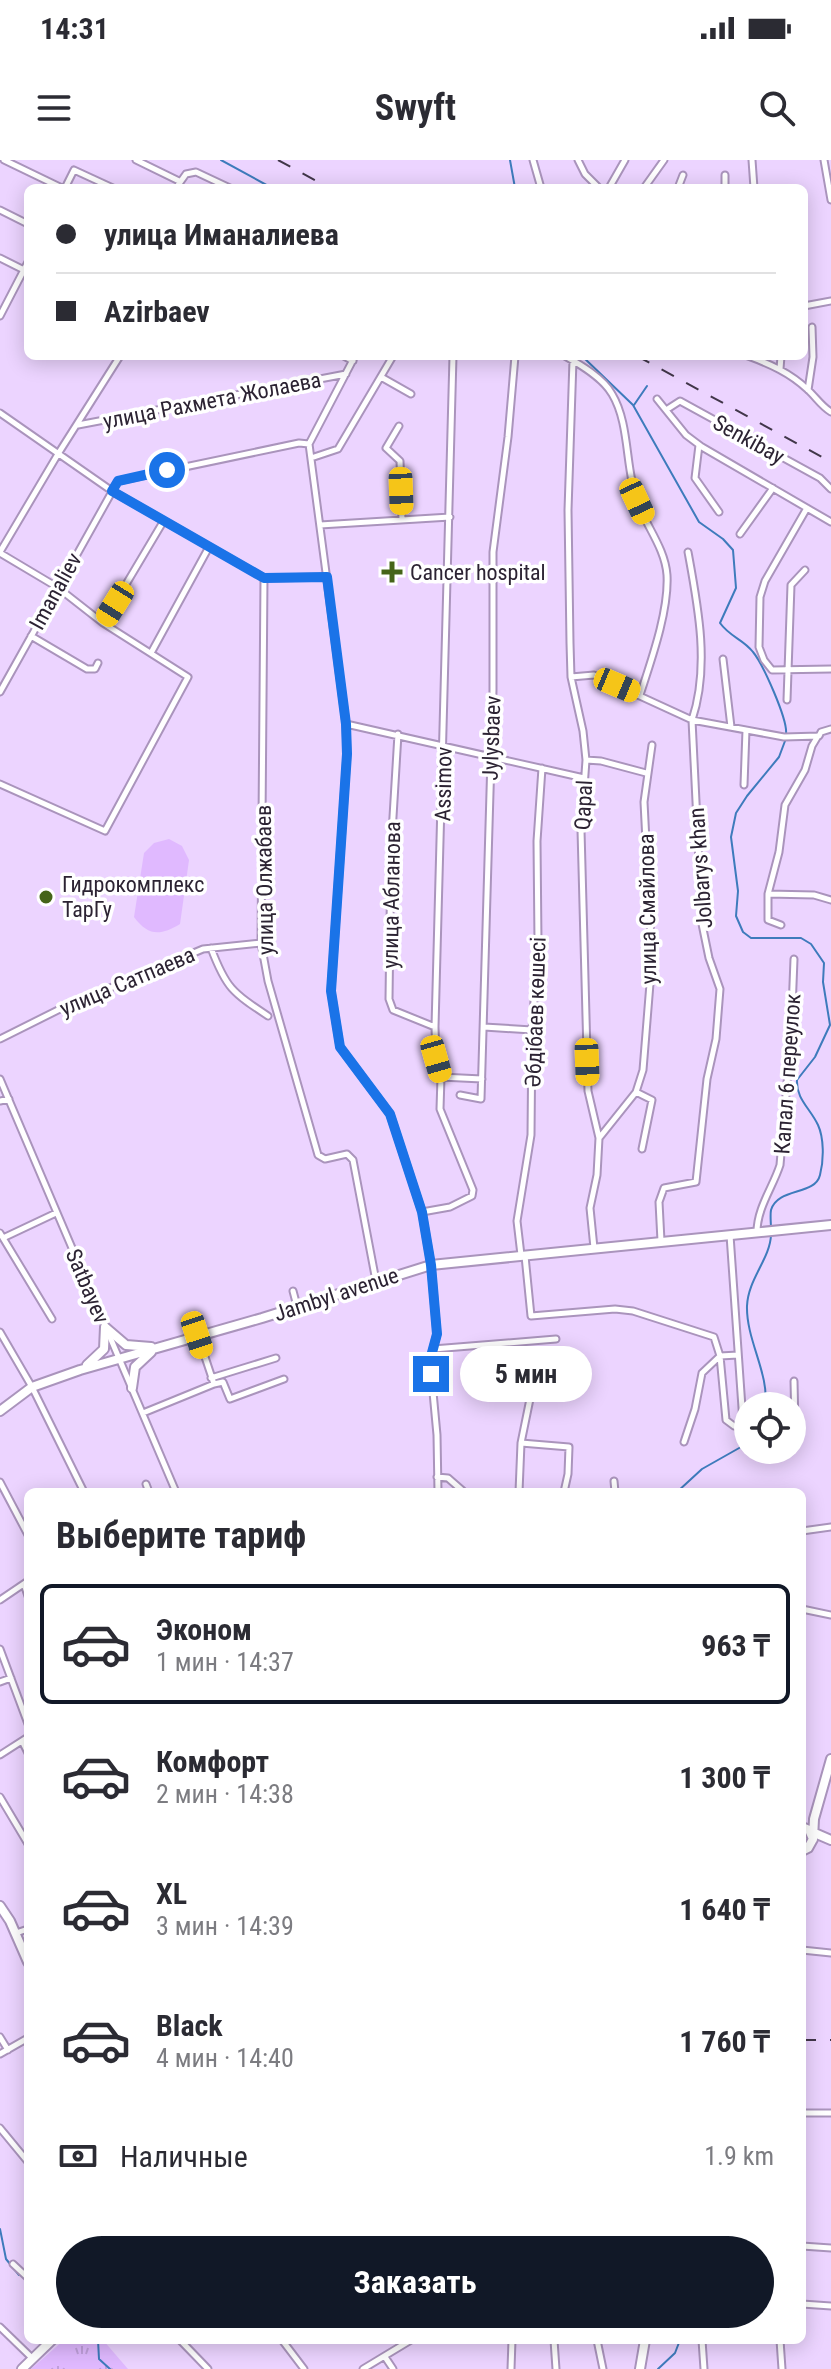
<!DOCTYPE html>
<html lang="ru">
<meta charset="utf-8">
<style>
:root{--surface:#fff;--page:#f7f7f7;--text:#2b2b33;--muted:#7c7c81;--line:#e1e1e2;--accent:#111827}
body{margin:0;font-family:"Roboto Condensed",sans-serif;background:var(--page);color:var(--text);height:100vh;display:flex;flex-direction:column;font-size:30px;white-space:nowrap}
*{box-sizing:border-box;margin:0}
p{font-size:26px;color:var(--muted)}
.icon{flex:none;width:44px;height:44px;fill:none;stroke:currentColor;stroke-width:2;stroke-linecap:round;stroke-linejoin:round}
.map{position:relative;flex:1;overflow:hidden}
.drawer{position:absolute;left:24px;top:1328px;width:782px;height:856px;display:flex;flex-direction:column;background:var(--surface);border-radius:12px;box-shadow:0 4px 20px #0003}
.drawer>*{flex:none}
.hud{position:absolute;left:24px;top:24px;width:784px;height:176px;border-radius:12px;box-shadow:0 4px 20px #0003;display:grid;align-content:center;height:176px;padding:0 32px;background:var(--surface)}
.fabs{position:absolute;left:734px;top:1232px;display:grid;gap:16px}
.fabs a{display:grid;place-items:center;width:72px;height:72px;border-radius:50%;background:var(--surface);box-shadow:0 4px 20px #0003;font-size:40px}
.end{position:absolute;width:36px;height:36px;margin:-18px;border:10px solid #1a73e8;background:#fff;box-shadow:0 0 0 4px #fff}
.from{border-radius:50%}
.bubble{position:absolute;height:56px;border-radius:28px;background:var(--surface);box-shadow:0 4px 20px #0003;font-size:26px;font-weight:700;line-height:56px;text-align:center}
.car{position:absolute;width:24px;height:48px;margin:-24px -12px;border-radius:10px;box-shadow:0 0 6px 2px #0007;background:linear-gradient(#f5c518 24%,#345 0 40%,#f5c518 0 76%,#345 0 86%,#f5c518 0)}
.hud b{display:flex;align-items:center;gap:28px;height:76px;font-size:30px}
.hud b+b{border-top:2px solid var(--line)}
.hud i{width:20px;height:20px;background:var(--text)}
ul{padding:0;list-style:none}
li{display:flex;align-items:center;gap:24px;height:120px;margin:0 16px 12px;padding:0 16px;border:4px solid transparent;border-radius:12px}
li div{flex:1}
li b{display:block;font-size:30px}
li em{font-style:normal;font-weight:700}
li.on{border-color:var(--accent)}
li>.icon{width:72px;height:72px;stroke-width:1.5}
h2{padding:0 32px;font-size:36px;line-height:96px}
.pay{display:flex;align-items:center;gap:20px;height:88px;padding:0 32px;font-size:30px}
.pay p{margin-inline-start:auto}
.cta{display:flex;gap:16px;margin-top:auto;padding:16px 32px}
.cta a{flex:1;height:92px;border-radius:48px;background:var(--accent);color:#fff;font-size:32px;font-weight:700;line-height:92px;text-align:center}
.status{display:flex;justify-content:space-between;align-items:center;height:56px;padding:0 40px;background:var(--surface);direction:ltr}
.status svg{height:22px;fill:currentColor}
header{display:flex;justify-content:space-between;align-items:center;height:104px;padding:0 32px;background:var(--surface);font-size:36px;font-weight:700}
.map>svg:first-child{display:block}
.grass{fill:url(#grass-tufts)}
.garden{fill:#e0b9ff}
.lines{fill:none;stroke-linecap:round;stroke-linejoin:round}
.stream{stroke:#3e7bbc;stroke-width:2}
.minor-casing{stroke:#aa94bc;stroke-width:9}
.major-casing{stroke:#aa94bc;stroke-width:12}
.minor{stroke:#fff;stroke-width:5}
.major{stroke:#fff;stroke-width:8}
.rail{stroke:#413649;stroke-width:2;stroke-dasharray:14 14;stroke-linecap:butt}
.route{stroke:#1a73e8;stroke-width:10}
.poi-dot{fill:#456419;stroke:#fff;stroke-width:3}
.labels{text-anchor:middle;stroke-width:7;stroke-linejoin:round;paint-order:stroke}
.street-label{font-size:22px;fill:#2c2333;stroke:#fff}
.poi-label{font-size:22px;fill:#2c2333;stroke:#fff;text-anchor:start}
</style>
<div class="status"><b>14:31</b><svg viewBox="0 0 49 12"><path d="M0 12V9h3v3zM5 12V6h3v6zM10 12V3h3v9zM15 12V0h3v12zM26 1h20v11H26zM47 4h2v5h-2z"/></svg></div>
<header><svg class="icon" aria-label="menu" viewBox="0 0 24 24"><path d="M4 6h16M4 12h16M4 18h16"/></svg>Swyft<svg class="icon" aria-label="search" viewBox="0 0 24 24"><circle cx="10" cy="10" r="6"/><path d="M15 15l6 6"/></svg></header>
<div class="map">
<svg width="831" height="2209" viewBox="0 0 831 2209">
<defs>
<pattern id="grass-tufts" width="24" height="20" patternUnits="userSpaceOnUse" patternTransform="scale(2)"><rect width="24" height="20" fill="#e0b9ff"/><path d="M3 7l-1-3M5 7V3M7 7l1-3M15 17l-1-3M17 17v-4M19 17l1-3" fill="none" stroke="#c09fdb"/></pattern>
</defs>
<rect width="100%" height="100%" fill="#ecd4ff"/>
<!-- grass -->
<path class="grass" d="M64 2180H103L128 2209H31Z"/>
<!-- garden -->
<path class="garden" d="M169 679 182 686 189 700 180 764C160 776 148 776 134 757L144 693 154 683Z"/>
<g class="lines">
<!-- stream -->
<path class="stream" d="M221 0 272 28
M510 0 515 28
M582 196 633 245 699 362 723 379 733 390 736 428 720 463C730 477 743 479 753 492 763 504 788 560 786 574
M634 245 647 226
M771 1069C771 1063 770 1055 771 1050 778 1027 815 1036 820 1015 824 1000 824 978 818 965 810 948 796 939 797 920L815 897 830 865 823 822 824 803 811 784 801 778H751L743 772 736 756 738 731 731 677 736 653 747 636 779 597 785 581
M765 1246C770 1215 746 1180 747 1146 748 1119 770 1099 771 1075
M677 1332 702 1309 748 1283
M0 2069 6 2099 19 2115
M98 2180 99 2199 110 2209
M658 2209 675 2193 680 2180"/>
<!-- minor casing -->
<g class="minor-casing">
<path id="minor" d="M4 0 62 28
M136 0 179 21
M533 0 541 28
M578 0 585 14 599 28
M752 0 754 28
M824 0 831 40
M725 15V28
M65 28 74 10 113 28
M176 28 186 14 196 12 230 28
M609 28 625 0
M644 28 664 0
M678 28 683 15
M0 50 28 64
M0 98 24 110
M804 146 831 141
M0 156 28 102
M344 196 353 201
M355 196 309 284 346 564 347 594 331 831 340 887 390 954 422 1052 431 1105 437 1174 430 1200 437 1275 438 1332
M565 196C581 205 603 218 612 234 630 264 625 307 637 341 646 366 665 388 667 415 669 451 651 501 640 535
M748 196C770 204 790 213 807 229 816 237 821 246 831 252
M573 200 568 350 570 483 571 517 583 571 586 600 581 670 588 931 599 978 597 1015 590 1048 594 1088
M780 209 781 196
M381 217 411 234
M808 230 813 197 812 167
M657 239 686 275 702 287 831 362
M666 250 680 241 820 318 831 329
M0 253 112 331 264 418 327 417
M78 265 346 214
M399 266 386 288 400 301 402 360
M699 285 695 318 719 352
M311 298 338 289 393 196
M807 348 765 421 760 437 759 487 764 500 772 510 831 509
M320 365 450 357
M740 374 773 328
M0 392 58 294 120 196
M0 393 57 427 103 463 188 517 105 671 0 624
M264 418 261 783 268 821 318 995 325 999 347 994 353 1000 376 1121
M103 463 163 362
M31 476 87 509H95L98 503
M151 493 209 387
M723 499 731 567
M571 517 594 515 692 560 784 577 819 576 821 572 831 569
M0 532 118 321 299 283 309 284
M787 540 791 425 805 410
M346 564 584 618
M398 574 391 690 389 839 393 850 435 867
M586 600 601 601 646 613
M744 625 746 570
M768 734 814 735 831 740
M781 765 768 760V734L779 692 785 645 805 610 812 586 818 576
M211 788C226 828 232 832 268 856
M484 867 532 870
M0 879 60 849 203 789 261 783
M441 917 482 919
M0 919 176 1332
M636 932 652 940 642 989
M460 935 481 939 493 530V392L508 277 515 196
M0 941 9 939
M600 977 636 932 643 910 652 799 644 642 652 585
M422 1052 450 1047 472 1036 473 1030 440 949 441 917 436 899 435 867 453 196
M757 1072C757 1048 773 1027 780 1005L791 876 794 799
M0 1073 52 1159
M3 1078 56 1053
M661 1081 659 1042 664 1028 696 1022 707 919 716 879 720 829 709 798 702 764 692 560C710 507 698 446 688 392
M521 1095 517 1061 531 975 532 870 538 782 537 681 542 608
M525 1096 531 1156 615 1149 633 1151 714 1177 720 1196 726 1260 734 1266H741L743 1262 730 1075
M293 1131 297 1146
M0 1172 32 1227 84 1332
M198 1176 214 1224 223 1222 230 1239 284 1219
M433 1189 556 1179
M211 1218 276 1198
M794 1221 795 1266
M507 1232 531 1234 521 1283 519 1332
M143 1253 214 1224
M684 1282 695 1249 702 1213 720 1196 738 1195
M521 1283 569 1287 568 1314 564 1332
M437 1317 448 1318 464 1332
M614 1321 615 1332
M0 1322 28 1375
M146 1324 149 1332
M802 1371 831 1367
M24 1424 28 1436
M0 1440 28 1421
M802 1449 831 1455
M0 1489 28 1564
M0 1522 11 1518
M22 1581 28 1593
M0 1595 28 1577
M0 1637 28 1684
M16 1773 28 1769
M802 1790 831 1793
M0 1877 8 1890
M0 1894 28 1878
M802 1953H831
M0 1968 28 2002
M802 2086 831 2088
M13 2104 28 2118
M802 2144 831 2146
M0 2167 32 2198
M180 2180 208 2209
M282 2180 304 2209
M554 2180 556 2209
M597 2180 603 2209
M702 2180 704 2209
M780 2180 782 2209
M385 2197 393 2209
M363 2209 411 2180
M511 2209 512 2180"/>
</g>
<!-- major casing -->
<g class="major-casing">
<path id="major" d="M87 1205 104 1189 105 1167 126 1185 151 1187
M132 1228 135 1207 151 1192
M0 1251 32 1227 80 1210 262 1158 431 1105 831 1065
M802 1667 809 1670 813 1679 808 1688 802 1691
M810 1671 831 1680
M813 1679 814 1659 831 1599
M0 1746 10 1761 28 1802
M22 2209 52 2180
M640 2209 645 2180"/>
</g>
<!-- minor -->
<use href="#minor" class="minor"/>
<!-- major -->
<use href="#major" class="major"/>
<!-- rail -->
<path class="rail" d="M278 0 329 28
M637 196 831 302
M802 1880H831"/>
</g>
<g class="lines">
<!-- route -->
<path class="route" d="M167 310 118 321 112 331 264 418 327 417 346 564 347 594 331 831 340 887 390 954 422 1052 431 1105 437 1174 430 1200 431 1214"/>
</g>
<!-- markers -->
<g class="poi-dot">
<path d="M388 400h8v8h8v8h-8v8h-8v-8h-8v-8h8z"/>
<circle cx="46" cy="737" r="8"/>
</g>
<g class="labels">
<!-- street labels -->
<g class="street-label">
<text transform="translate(212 240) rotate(-11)" y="8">улица Рахмета Жолаева</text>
<text transform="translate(749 279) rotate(29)" y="8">Senkibay</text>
<text transform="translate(55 431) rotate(-61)" y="8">Imanaliev</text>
<text transform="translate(491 578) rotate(-88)" y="8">Jylysbaev</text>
<text transform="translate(443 624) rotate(-89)" y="8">Assimov</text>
<text transform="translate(583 645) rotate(-87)" y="8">Qapal</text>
<text transform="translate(700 708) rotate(-94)" y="8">Jolbarys khan</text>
<text transform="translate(264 720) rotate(-91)" y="8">улица Олжабаев</text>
<text transform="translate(391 735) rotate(-89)" y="8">улица Абланова</text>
<text transform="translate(647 749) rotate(-91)" y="8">улица Смайлова</text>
<text transform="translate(127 821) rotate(-23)" y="8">улица Сатпаева</text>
<text transform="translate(535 852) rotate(-88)" y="8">Әбдібаев көшесі</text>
<text transform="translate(787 914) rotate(-86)" y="8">Капал 6 переулок</text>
<text transform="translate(88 1126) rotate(67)" y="8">Satbayev</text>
<text transform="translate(336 1134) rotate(-18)" y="8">Jambyl avenue</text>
</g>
<!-- poi labels -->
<g class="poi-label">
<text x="410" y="420">Cancer hospital</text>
<text x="62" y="732">Гидрокомплекс<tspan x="62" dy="25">ТарГу</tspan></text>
</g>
</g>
</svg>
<div class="fabs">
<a><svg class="icon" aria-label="locate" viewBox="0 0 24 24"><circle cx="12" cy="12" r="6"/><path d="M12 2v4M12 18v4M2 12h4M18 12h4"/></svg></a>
</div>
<i class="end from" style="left:167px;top:310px"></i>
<i class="end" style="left:431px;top:1214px"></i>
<div class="bubble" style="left:460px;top:1186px;width:132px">5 мин</div>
<i class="car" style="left:401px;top:331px;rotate:178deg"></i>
<i class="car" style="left:637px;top:341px;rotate:155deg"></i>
<i class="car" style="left:115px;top:444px;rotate:212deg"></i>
<i class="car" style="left:617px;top:525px;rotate:113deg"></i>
<i class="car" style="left:436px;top:899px;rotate:164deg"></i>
<i class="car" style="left:587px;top:902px;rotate:178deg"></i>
<i class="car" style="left:197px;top:1175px;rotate:162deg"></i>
<div class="hud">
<b><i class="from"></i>улица Иманалиева</b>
<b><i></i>Azirbaev</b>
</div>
<section class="drawer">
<h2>Выберите тариф</h2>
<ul>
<li class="on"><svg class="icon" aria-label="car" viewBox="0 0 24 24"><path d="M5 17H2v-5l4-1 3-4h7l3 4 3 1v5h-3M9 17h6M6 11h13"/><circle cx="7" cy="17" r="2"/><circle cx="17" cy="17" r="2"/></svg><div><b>Эконом</b><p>1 мин · 14:37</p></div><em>963 ₸</em></li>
<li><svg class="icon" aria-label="car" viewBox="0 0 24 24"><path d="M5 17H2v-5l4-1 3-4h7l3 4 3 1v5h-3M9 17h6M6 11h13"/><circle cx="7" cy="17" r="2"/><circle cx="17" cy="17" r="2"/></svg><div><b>Комфорт</b><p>2 мин · 14:38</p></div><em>1 300 ₸</em></li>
<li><svg class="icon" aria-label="car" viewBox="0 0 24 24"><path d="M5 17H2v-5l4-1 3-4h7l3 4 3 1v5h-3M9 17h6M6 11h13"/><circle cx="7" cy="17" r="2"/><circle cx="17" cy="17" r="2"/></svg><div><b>XL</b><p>3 мин · 14:39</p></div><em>1 640 ₸</em></li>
<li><svg class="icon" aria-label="car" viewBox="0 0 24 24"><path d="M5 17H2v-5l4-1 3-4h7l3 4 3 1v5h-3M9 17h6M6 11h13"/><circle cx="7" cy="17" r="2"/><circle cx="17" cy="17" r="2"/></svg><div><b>Black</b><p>4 мин · 14:40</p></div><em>1 760 ₸</em></li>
</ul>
<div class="pay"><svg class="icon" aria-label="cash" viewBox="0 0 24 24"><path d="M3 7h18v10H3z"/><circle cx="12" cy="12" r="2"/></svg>Наличные<p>1.9 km</p></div>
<div class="cta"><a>Заказать</a></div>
</section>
</div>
